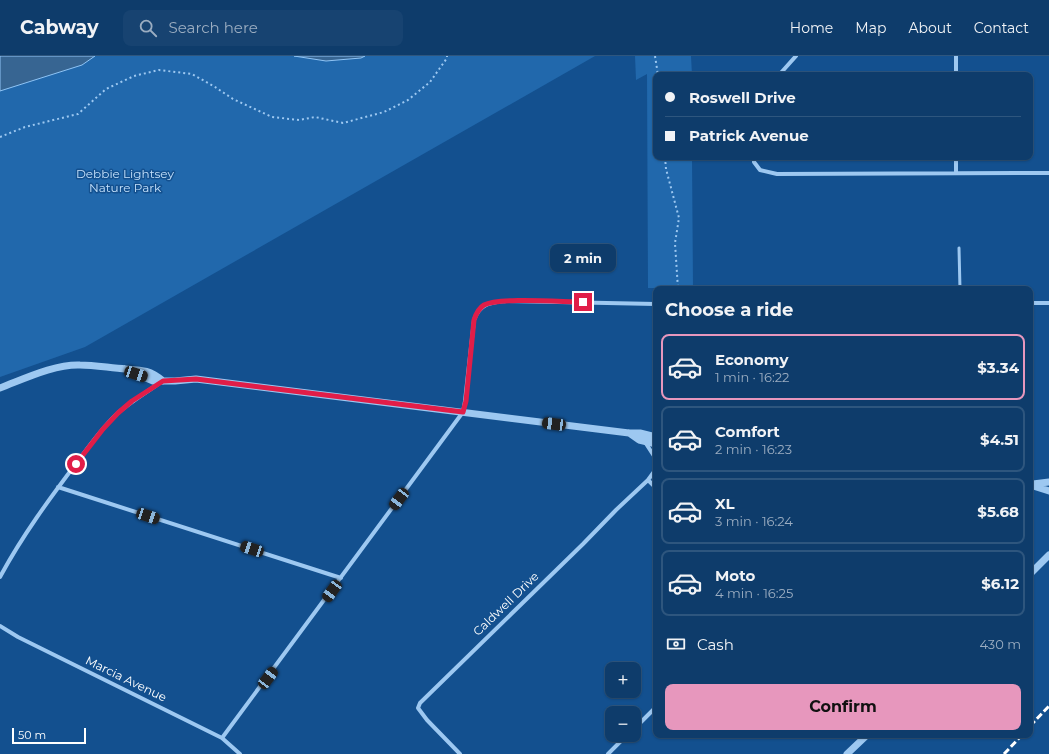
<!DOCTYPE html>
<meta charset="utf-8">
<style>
:root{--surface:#0e3c6b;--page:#174371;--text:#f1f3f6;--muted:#9badc1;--line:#2e567e;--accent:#e797bd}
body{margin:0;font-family:Montserrat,sans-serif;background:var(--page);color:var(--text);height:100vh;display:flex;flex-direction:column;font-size:15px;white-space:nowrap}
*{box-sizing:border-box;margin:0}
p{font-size:13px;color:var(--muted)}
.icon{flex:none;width:22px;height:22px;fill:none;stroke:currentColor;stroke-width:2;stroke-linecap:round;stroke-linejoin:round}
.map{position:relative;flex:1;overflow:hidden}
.drawer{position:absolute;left:653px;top:230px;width:380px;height:452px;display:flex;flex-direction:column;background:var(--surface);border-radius:8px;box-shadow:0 1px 3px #0004,0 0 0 1px var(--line)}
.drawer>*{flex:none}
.guide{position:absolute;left:653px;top:16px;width:380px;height:88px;border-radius:8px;box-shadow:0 1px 3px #0004,0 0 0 1px var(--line);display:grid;align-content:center;height:88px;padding:0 12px;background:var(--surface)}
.fabs{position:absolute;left:605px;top:606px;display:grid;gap:8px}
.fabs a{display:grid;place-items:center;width:36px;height:36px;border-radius:8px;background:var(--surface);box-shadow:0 1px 3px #0004,0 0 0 1px var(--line);font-size:20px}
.scale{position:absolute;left:12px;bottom:10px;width:74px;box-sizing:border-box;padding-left:4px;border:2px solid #fff;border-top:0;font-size:11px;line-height:14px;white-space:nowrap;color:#fff;-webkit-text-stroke:3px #13508f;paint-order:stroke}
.end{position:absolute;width:18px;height:18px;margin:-9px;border:5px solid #e11d48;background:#fff;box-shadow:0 0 0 2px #fff}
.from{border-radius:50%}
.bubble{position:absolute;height:28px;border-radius:8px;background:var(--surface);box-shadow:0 1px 3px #0004,0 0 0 1px var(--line);font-size:13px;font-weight:700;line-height:28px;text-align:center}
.car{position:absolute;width:12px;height:24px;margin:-12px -6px;border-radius:5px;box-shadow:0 0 3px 1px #0007;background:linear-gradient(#222 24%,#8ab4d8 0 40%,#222 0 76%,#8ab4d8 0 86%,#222 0)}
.guide b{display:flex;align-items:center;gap:14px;height:38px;font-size:15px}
.guide b+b{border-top:1px solid var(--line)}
.guide i{width:10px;height:10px;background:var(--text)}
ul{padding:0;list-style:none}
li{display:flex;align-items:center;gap:12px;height:66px;margin:0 8px 6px;padding:0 4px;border:2px solid var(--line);border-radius:8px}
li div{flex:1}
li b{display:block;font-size:15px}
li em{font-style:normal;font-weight:700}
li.current{border-color:var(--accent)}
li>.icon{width:36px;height:36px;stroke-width:1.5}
h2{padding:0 12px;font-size:18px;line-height:48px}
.pay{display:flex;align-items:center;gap:10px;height:44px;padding:0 12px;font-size:15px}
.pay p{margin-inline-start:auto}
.primary-button{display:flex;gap:8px;margin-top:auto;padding:8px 12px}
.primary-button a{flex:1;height:46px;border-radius:8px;background:var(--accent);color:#111;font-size:16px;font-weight:700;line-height:46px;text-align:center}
header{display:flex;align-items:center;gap:24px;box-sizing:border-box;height:56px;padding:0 20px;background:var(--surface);border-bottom:1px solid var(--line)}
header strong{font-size:19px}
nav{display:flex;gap:22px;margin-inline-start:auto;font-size:14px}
.search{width:280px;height:36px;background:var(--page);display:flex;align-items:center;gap:10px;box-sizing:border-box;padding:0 14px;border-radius:8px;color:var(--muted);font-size:15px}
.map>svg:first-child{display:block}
.green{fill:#2168ac}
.water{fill:#376592;stroke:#8fc4f5}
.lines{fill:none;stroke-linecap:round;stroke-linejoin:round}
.path{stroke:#9dc8f1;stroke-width:2;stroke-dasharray:2 3;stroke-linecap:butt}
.service{stroke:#9dc8f1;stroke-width:3}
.minor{stroke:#9dc8f1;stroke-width:4}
.tertiary{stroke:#9dc8f1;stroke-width:7}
.rail{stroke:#fff;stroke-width:3;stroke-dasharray:7 3;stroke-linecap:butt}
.route{stroke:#e11d48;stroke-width:5}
.labels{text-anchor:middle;stroke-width:3;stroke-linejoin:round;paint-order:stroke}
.park-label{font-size:12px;fill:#c4e1fc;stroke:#13508f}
.street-label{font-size:12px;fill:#fff;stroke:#13508f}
</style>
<header>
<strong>Cabway</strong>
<div class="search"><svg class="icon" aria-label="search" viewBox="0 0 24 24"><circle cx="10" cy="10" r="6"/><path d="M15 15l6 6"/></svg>Search here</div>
<nav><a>Home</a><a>Map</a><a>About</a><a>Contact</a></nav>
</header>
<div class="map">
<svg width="1049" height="698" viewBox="0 0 1049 698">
<rect width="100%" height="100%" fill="#13508f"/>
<!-- green -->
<path class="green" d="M0 0H595L85 291 0 321Z
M635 0H691L692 19H656V101H692L693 232H648L647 18 636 24Z"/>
<!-- water -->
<path class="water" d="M0 0H95L82 9 0 35Z
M294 0H365L361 2 326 5Z"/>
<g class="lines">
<!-- path -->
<path class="path" d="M655 0 658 19
M0 81 25 71 78 58 106 33 134 20 159 14 192 18 215 31 233 43 272 61 299 64 315 61 343 67 384 56 408 44 430 26 447 2V0
M665 101 666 113 679 162 675 187 678 233"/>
<!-- service -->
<path class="service" d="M959 192 960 233"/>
<!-- minor -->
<path class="minor" d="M956 0V19
M779 19 796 0
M754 101V106L760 114 777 118 1049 117
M956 101V117
M1030 247H1049
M645 386 654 400V415
M648 424 656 432
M58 431 341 522
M0 521C22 480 50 442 78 405 91 388 103 370 119 356 132 345 147 336 161 326
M0 570 18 581 222 682 240 698
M634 673 656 651
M222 682 463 356 465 345 474 264C480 247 490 247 506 245L656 248
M460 698 427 664 418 652 420 647 583 488 616 454 648 424 656 413
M608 698 627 679"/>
<!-- tertiary -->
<path class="tertiary" d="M125 313 153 325H175L196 323 629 377H640L656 381
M0 332C24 323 55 308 80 309 95 309 110 312 126 313 142 314 150 314 163 325
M629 377 639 384 656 388
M1033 428 1049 426
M1030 429 1049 435
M1030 518 1049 499
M847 698 867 679"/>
<!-- rail -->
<path class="rail" d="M1030 670 1049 650
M1004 698 1022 679"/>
</g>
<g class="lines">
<!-- route -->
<path class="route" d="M76 408 103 373 118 357 132 345 163 325 196 323 463 356 466 345 474 264C476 258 479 252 484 249 499 241 563 246 583 246"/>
</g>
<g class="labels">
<!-- park labels -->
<g class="park-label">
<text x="125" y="122">Debbie Lightsey<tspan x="125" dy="14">Nature Park</tspan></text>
</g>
<!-- street labels -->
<g class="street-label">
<text transform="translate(506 548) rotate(-44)" y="4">Caldwell Drive</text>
<text transform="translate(126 623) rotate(26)" y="4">Marcia Avenue</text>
</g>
</g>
</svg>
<div class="fabs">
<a>+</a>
<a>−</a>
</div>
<div class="scale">50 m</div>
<i class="end from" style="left:76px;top:408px"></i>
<i class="end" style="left:583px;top:246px"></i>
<div class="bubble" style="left:550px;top:188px;width:66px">2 min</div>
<i class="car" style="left:136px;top:318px;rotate:108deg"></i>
<i class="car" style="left:554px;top:368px;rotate:277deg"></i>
<i class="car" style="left:399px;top:443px;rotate:217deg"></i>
<i class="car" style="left:148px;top:460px;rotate:108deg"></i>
<i class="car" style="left:252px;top:493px;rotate:288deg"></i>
<i class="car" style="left:332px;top:535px;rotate:216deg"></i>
<i class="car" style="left:268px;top:622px;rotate:37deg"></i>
<div class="guide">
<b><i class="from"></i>Roswell Drive</b>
<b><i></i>Patrick Avenue</b>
</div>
<section class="drawer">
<h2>Choose a ride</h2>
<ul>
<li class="current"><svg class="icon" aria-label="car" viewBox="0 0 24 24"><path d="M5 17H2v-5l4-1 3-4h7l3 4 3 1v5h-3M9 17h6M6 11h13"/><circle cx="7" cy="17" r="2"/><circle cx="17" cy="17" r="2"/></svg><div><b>Economy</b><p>1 min · 16:22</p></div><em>$3.34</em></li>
<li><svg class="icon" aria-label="car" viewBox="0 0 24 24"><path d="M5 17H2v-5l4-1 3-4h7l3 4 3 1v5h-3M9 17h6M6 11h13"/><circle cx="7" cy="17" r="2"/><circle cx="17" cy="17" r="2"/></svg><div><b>Comfort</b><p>2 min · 16:23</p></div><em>$4.51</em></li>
<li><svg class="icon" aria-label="car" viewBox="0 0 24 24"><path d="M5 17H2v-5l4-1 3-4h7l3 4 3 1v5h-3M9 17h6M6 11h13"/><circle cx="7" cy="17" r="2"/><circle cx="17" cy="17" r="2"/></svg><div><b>XL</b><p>3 min · 16:24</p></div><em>$5.68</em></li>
<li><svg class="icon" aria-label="car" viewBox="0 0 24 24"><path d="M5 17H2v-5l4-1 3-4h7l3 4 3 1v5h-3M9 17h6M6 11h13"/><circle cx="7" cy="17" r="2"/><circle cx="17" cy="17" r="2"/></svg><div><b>Moto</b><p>4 min · 16:25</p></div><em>$6.12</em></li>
</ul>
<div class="pay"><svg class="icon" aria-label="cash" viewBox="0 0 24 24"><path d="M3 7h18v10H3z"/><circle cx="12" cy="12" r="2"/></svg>Cash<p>430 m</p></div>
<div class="primary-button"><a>Confirm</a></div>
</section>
</div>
